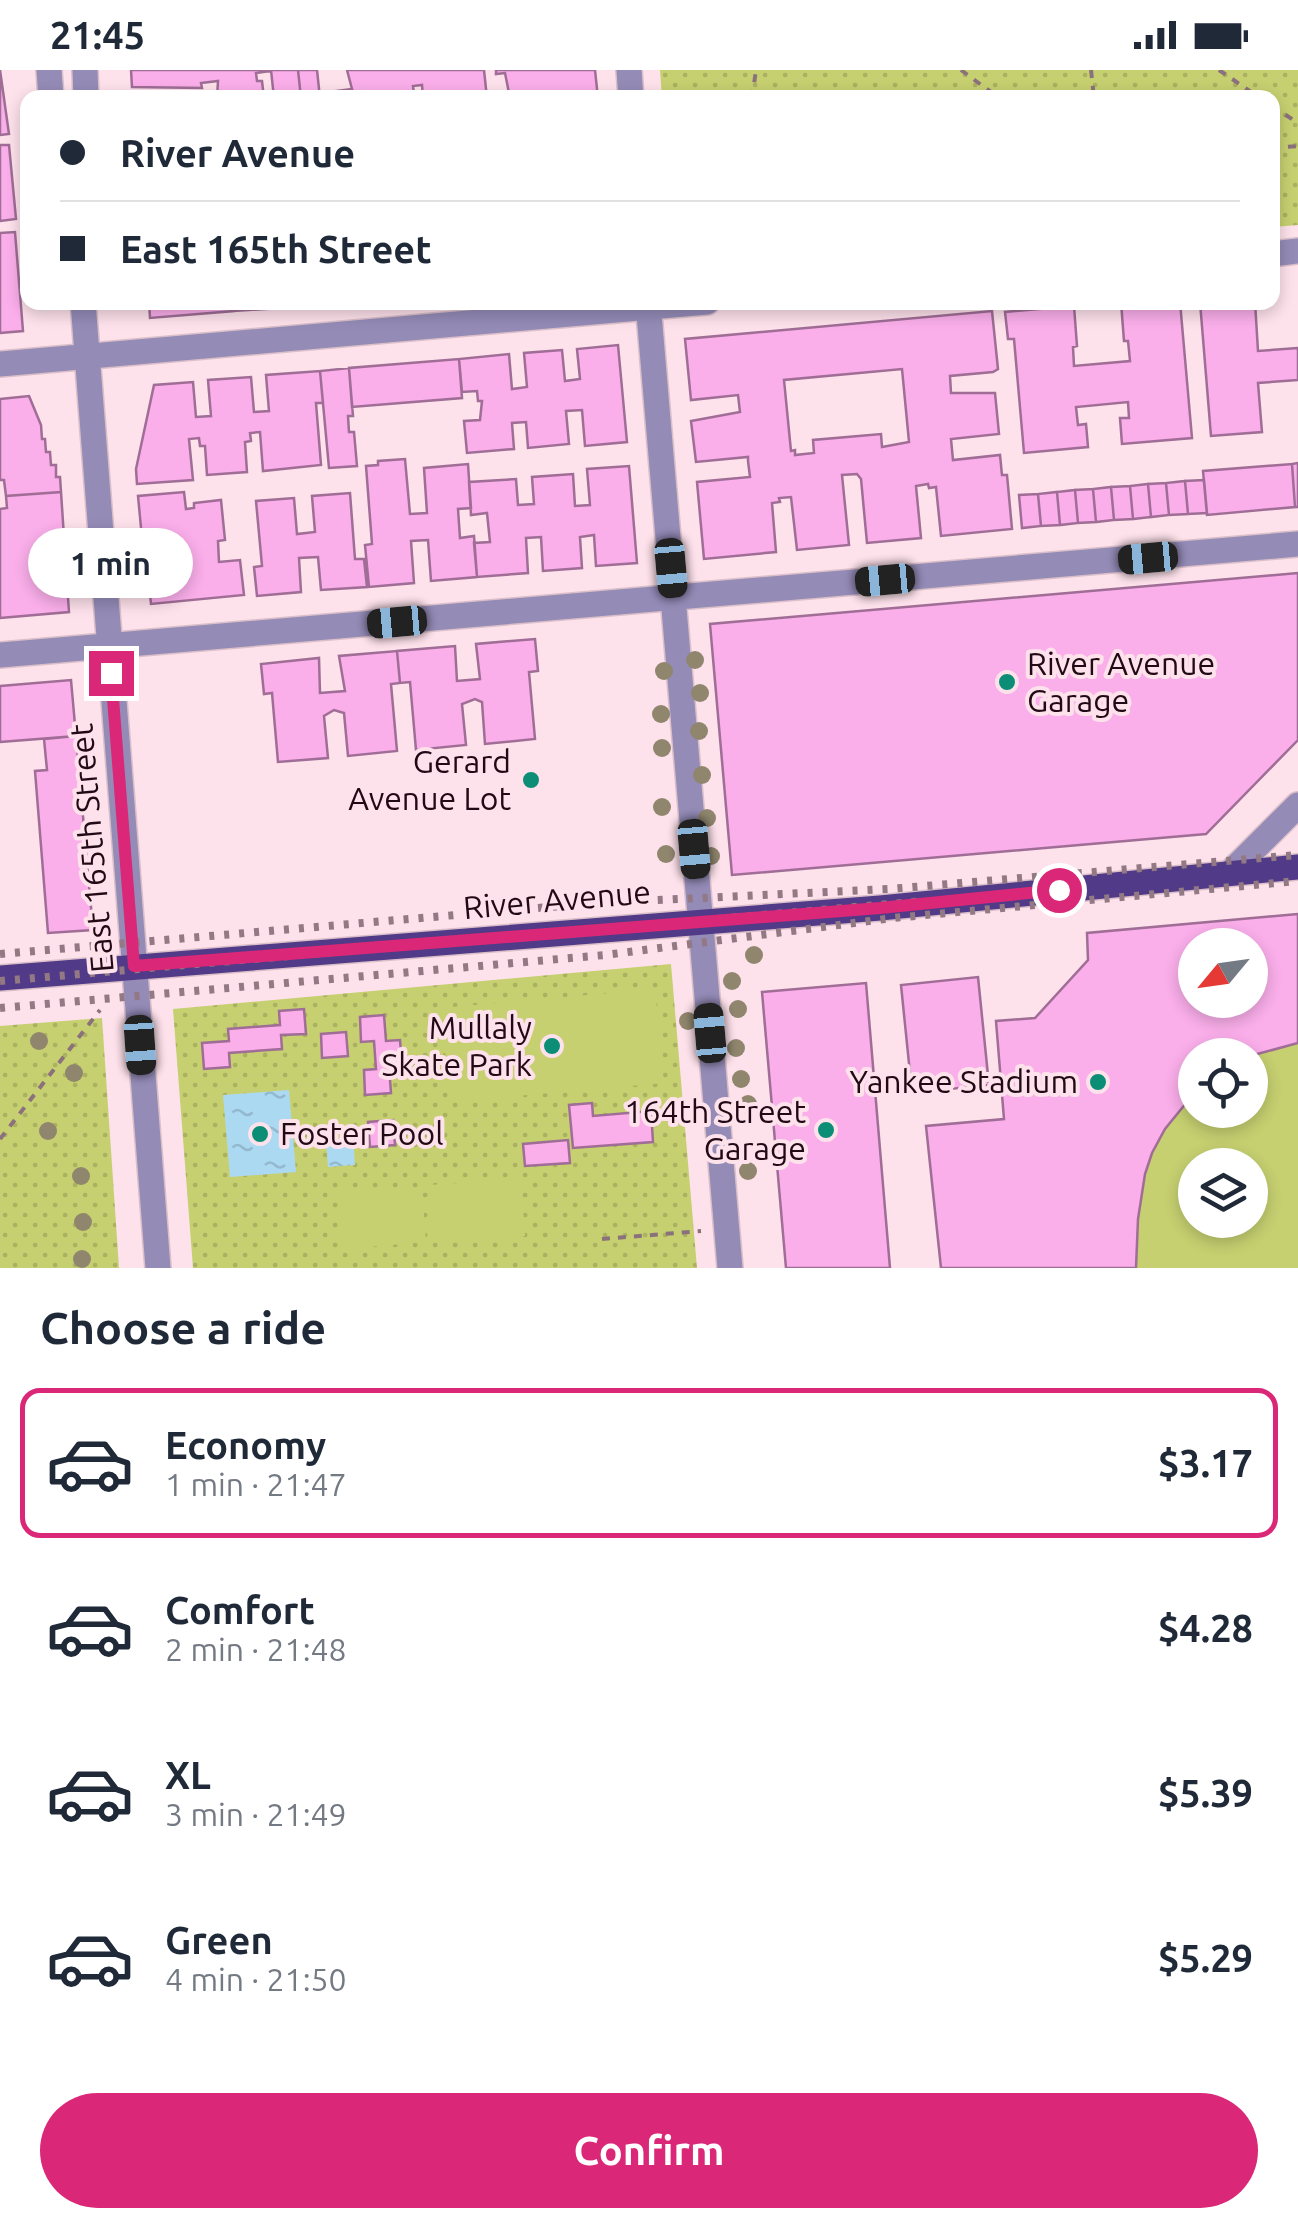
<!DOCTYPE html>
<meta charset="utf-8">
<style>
:root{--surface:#fff;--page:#f6f6f7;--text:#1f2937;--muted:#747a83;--line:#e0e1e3;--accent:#db2777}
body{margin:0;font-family:Ubuntu,sans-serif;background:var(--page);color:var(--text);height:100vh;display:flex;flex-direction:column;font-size:38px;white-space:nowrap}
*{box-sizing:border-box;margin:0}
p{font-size:32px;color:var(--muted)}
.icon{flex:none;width:55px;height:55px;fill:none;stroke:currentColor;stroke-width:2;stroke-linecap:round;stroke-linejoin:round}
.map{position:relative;height:1198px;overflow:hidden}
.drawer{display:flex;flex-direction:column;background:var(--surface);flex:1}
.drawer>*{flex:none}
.banner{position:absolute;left:20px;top:20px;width:1260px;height:220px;border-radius:20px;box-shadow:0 5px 15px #0003;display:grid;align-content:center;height:220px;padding:0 40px;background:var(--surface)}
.needle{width:65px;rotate:241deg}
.controls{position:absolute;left:1178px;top:858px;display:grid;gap:20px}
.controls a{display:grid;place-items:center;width:90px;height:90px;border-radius:50%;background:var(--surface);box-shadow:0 5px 15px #0003;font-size:50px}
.end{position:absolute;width:45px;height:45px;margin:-22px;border:12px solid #db2777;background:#fff;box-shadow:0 0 0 5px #fff}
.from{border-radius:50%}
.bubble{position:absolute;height:70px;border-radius:35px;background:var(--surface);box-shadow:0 5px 15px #0003;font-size:32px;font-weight:700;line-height:70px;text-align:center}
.car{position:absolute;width:30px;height:60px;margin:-30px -15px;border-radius:12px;box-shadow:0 0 8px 2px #0007;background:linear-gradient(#222 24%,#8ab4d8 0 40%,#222 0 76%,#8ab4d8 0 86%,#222 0)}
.banner b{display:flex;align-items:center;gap:35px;height:95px;font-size:38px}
.banner b+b{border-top:2px solid var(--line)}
.banner i{width:25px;height:25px;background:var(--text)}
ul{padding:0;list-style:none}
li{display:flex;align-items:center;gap:30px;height:150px;margin:0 20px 15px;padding:0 20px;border:5px solid transparent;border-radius:20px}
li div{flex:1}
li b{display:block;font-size:38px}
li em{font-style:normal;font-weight:700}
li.selected{border-color:var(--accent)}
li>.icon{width:90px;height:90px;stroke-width:1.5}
h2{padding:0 40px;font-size:45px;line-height:120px}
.action{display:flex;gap:20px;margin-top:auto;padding:20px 40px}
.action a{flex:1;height:115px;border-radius:60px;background:var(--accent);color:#fff;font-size:40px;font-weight:700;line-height:115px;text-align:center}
.status{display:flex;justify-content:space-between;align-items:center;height:70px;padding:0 50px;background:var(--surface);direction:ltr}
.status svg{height:28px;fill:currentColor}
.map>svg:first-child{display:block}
.grass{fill:url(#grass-dots)}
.garden{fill:#c6d070;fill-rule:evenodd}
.water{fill:url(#water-ripples)}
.building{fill:#faaeea;stroke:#9f6d95;stroke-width:2.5;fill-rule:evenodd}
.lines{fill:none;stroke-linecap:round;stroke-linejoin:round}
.minor-casing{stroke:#dabfc9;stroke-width:28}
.major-casing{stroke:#dabfc9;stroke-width:28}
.path{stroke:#8b717c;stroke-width:4;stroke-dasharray:8 8;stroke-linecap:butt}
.minor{stroke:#948bb7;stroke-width:25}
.major{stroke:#513a87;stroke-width:25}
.rail{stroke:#927983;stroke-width:8;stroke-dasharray:5 10;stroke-linecap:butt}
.tree{fill:#90866e}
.route{stroke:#db2777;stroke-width:12}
.poi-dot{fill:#0b8e75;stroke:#fde1eb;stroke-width:4}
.labels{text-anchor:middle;stroke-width:8;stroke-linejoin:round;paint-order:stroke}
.poi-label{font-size:32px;fill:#210a15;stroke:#fde1eb;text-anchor:end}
.street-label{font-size:32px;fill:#210a15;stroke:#fde1eb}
</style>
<div class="status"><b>21:45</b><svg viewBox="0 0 49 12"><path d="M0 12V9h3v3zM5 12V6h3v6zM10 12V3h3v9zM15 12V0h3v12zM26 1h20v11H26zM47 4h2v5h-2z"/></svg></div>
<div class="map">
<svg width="1298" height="1198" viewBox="0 0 1298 1198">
<defs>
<pattern id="grass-dots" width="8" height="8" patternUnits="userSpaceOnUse" patternTransform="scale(2.5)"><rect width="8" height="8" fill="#c6d070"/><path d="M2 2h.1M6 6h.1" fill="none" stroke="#aab160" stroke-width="1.8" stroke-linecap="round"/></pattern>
<pattern id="water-ripples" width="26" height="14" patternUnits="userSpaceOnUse" patternTransform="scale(2.5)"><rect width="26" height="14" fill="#acd9f2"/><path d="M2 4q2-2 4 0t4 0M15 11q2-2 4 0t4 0" fill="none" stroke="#94b9cf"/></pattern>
</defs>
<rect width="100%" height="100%" fill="#fde1eb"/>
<!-- grass -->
<path class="grass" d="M660 0H1298V155L1273 157 1272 28H662Z
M671 894 697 1198H193L173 939Z
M102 948 119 1198H0V956Z"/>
<!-- garden -->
<path class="garden" d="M1298 844V1198H941L926 1056 1004 1049 996 951 1035 948 1088 890 1087 863ZM1195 875H1250V930H1195ZM1195 985H1250V1040H1195ZM1195 1095H1250V1150H1195Z
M655 919 664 1013 450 1032 441 938Z
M521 1109 525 1166 434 1172 429 1115Z
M422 1117 426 1172 344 1179 340 1123Z"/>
<!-- water -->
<path class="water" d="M289 1020 296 1102 230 1107 223 1025Z
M353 1068 355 1095 328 1097 326 1070Z"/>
<!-- building -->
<path class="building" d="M0 0 9 64 0 65Z
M131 0H271V1L256 3 257 11H262L264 28H217L218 11 201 13 202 18 132 17Z
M271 0H298L301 28H274Z
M298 0H317L320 28H301Z
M347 0H484L487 28H423L422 15 413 16 414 24H405V28H328V22L352 19Z
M496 0H595L598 28H552V23L543 24V28H510L505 3 496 4Z
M0 75H9L16 149 0 151Z
M15 162 23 261 0 263V163Z
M149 232H233L234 241 150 248Z
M233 232H280V238L234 241Z
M1121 232H1180L1192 368 1122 374 1120 348H1129L1128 332 1076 337 1078 355 1086 354 1088 377 1024 383 1014 269H1008L1005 242 1074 236 1077 276 1073 277 1074 296 1130 291 1128 271H1124Z
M1200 232H1255L1258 281 1298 278V310L1258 313 1262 362 1211 366Z
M992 241 998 299 993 302 950 306 951 323H995L999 364 951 369 953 390 1000 385 1002 405H1007L1012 459 941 466 936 417 929 418 928 414 916 416 921 468 867 473 861 409 857 404 842 405 849 475 797 480 791 427 779 428 780 432 772 433 776 482 704 489 697 412 750 407 748 391V387L696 392 691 351 740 342 738 325 691 330 685 269ZM902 299 909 372 882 377 881 364 813 370 814 383 795 385V380L791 381 784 310Z
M618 275 627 372 585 376 582 340 566 341 569 374 528 378 526 352 512 353 514 379 467 383 464 351 480 350 482 331H478L477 321 462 322 459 289 509 284 512 319 527 317 524 283 562 280 565 311 580 309 577 279Z
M459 289 462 328 352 337 349 298Z
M349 298 353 346H348L349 362H354L357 396 329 398 320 301Z
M320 301 323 333H316L321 395 263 401 260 362 250 363 251 371 245 372 247 402 207 405 205 376H200L199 368 189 369 193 410 137 414 136 399 154 315 193 312 196 347 211 346 208 310 251 307 254 342 269 341 266 305Z
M29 326 41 355 42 369H45L46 382H50L51 395H56V407H60L61 422 6 426 4 410H0V329Z
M405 389 410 444 427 443 424 398 468 394 471 438 458 439 460 468 474 466 477 507 431 511 428 470 411 471 414 513 369 517 365 475 372 474 366 396 378 395V391Z
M1298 393V437H1295L1292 394Z
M1292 394 1295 437 1207 445 1203 401Z
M629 396 637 493 596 496 594 465 580 467 582 498 543 501 541 467 526 468 528 503 477 507 474 473 490 472 487 443 471 445 469 412 516 409 518 435 534 434 532 407 573 404 575 436 590 435 587 399Z
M1204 410 1207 443 1188 444 1185 411Z
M1185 411 1188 444 1169 445 1166 413Z
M1166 413 1169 445 1151 447 1148 414Z
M1148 414 1151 447 1133 449 1130 416Z
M1130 416 1133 449 1114 450 1111 417Z
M1111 417 1114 450 1096 452 1093 419Z
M1093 419 1096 452 1078 453 1075 420Z
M1075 420 1078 453 1060 455 1057 422Z
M61 422 69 542 0 548V439L7 438 6 426Z
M184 422 186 439 194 438V433L221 430 225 470 218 471 219 492 240 490 244 525 151 534 150 524H147L143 485 162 484 161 466 142 468 138 426Z
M1057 422 1060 455 1041 456 1038 424Z
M350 423 355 489H364L367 517 321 520 318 487 299 488 301 522 257 526 254 497 262 496 256 431 294 428 297 464 315 462 312 426Z
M1038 424 1041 456 1022 458 1019 425Z
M1298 503V670L1206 764 732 805 710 554Z
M535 569 538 601 529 602 535 669 485 674 482 632 475 629 462 634 466 675 416 680 410 612 400 613 397 581 455 576 457 611 480 609 476 574Z
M397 581 400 613 391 614 397 681 348 686 344 643 334 640 324 646 328 688 278 692 272 623 264 624 261 594 319 588 320 623 345 621 339 586Z
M71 610 76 666 0 672V616Z
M76 666 93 860 48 863 35 701 47 700 44 669Z
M1298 844V973L1250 986 1195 985V1022L1165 1059 1152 1083 1145 1104 1138 1149 1136 1198H941L926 1056 1004 1049 996 951 1035 948 1088 890 1087 863ZM1195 875H1250V930H1195Z
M978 907 989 1015 912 1023 901 915Z
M866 913 890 1198H786L762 922Z
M304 939 306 964 281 965 282 979 229 983 230 997 204 999 202 973 229 971 228 959 280 955 279 941Z
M384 945 386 971 400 970 402 995 389 996 391 1023 365 1025 364 1000 376 999 374 971 361 972 360 947Z
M346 962 348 986 322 988 321 964Z
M592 1033 593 1046 651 1041 653 1072 573 1078 569 1035Z
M393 1050 395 1075 370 1077 368 1052Z
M568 1070 570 1093 525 1096 523 1074Z"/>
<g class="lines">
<!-- minor casing -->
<g class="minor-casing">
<path id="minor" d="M49 0 51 28
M85 0 86 28
M629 0 631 28
M1272 184 1298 181
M83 232 158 1198
M648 232 730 1198
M0 294 707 232
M0 585 1298 474
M1230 803 1298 735"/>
</g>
<!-- major casing -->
<g class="major-casing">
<path id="major" d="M0 908 880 838 1298 797"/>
</g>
<!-- path -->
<path class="path" d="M961 0 999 28
M1091 0 1094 28
M1219 0 1260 28
M752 28 756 0
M1272 36 1298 53
M1272 78 1298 76
M0 1069 100 940
M602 1169 701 1161"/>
<!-- minor -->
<use href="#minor" class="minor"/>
<!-- major -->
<use href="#major" class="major"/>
<!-- rail -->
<path class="rail" d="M0 884 596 833 889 819 1298 785
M0 911 924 831
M0 938 605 885 893 848 1298 811"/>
</g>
<!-- trees -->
<g class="tree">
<circle cx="695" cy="590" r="9"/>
<circle cx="664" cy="601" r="9"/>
<circle cx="700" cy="623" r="9"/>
<circle cx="661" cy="644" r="9"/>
<circle cx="699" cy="661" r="9"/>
<circle cx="662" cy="678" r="9"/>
<circle cx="702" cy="705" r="9"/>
<circle cx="662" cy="737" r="9"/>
<circle cx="707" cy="748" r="9"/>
<circle cx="666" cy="784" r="9"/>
<circle cx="711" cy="786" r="9"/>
<circle cx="754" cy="885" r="9"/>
<circle cx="732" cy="911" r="9"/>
<circle cx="738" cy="939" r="9"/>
<circle cx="688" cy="951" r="9"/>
<circle cx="39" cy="971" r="9"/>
<circle cx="736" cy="978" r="9"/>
<circle cx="74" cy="1003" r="9"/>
<circle cx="741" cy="1009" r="9"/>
<circle cx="748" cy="1034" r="9"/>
<circle cx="48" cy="1061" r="9"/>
<circle cx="748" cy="1101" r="9"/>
<circle cx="81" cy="1106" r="9"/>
<circle cx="83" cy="1152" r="9"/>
<circle cx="82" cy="1189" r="9"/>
</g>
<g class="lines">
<!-- route -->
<path class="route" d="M111 603 134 896 880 838 1059 820"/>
</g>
<!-- markers -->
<g class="poi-dot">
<circle cx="1007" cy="612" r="10"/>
<circle cx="531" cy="710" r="10"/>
<circle cx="552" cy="976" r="10"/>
<circle cx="1098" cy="1012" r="10"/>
<circle cx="826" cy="1060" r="10"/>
<circle cx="260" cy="1064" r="10"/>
</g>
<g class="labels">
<!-- poi labels -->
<g class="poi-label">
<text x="1027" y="605" text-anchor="start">River Avenue<tspan x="1027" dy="37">Garage</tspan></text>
<text x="511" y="703">Gerard<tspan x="511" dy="37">Avenue Lot</tspan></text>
<text x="532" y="969">Mullaly<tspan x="532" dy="37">Skate Park</tspan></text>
<text x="1078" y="1023">Yankee Stadium</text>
<text x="806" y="1053">164th Street<tspan x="806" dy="37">Garage</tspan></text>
<text x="280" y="1075" text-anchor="start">Foster Pool</text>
</g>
<!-- street labels -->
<g class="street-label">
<text transform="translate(92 778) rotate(-95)" y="11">East 165th Street</text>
<text transform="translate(557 830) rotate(-5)" y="11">River Avenue</text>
</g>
</g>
</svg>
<div class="controls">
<a><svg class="needle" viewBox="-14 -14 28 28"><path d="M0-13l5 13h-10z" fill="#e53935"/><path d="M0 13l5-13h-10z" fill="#747a83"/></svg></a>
<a><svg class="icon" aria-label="locate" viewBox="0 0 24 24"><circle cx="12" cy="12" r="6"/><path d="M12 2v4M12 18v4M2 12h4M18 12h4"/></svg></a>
<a><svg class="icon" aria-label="layers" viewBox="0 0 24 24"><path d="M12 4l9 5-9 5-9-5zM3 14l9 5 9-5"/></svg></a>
</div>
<i class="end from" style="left:1059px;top:820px"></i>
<i class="end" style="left:111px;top:603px"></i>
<div class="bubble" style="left:28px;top:458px;width:165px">1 min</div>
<i class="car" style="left:1148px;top:488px;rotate:265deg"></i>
<i class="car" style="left:671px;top:498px;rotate:175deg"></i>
<i class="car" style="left:885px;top:510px;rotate:265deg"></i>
<i class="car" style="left:397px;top:552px;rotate:265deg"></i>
<i class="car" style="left:694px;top:779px;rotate:175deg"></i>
<i class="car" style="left:710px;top:963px;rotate:355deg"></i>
<i class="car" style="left:140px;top:975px;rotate:176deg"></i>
<div class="banner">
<b><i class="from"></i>River Avenue</b>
<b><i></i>East 165th Street</b>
</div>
</div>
<section class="drawer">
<h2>Choose a ride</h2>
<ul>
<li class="selected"><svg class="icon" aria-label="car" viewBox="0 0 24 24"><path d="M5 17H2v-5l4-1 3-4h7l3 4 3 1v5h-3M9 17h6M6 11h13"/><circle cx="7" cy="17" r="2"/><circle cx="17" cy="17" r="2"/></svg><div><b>Economy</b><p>1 min · 21:47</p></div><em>$3.17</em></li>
<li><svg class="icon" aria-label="car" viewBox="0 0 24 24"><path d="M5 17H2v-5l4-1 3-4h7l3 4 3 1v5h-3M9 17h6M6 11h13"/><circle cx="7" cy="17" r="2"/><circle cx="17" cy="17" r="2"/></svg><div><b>Comfort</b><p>2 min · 21:48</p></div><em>$4.28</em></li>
<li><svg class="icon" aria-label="car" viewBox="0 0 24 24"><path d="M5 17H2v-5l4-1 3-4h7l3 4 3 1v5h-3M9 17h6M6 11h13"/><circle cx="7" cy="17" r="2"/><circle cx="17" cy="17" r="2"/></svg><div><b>XL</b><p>3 min · 21:49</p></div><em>$5.39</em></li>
<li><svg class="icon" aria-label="car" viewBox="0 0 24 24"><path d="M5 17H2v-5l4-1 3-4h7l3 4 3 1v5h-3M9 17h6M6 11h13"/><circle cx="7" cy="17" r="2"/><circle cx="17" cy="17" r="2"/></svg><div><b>Green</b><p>4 min · 21:50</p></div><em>$5.29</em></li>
</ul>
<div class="action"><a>Confirm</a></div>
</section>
